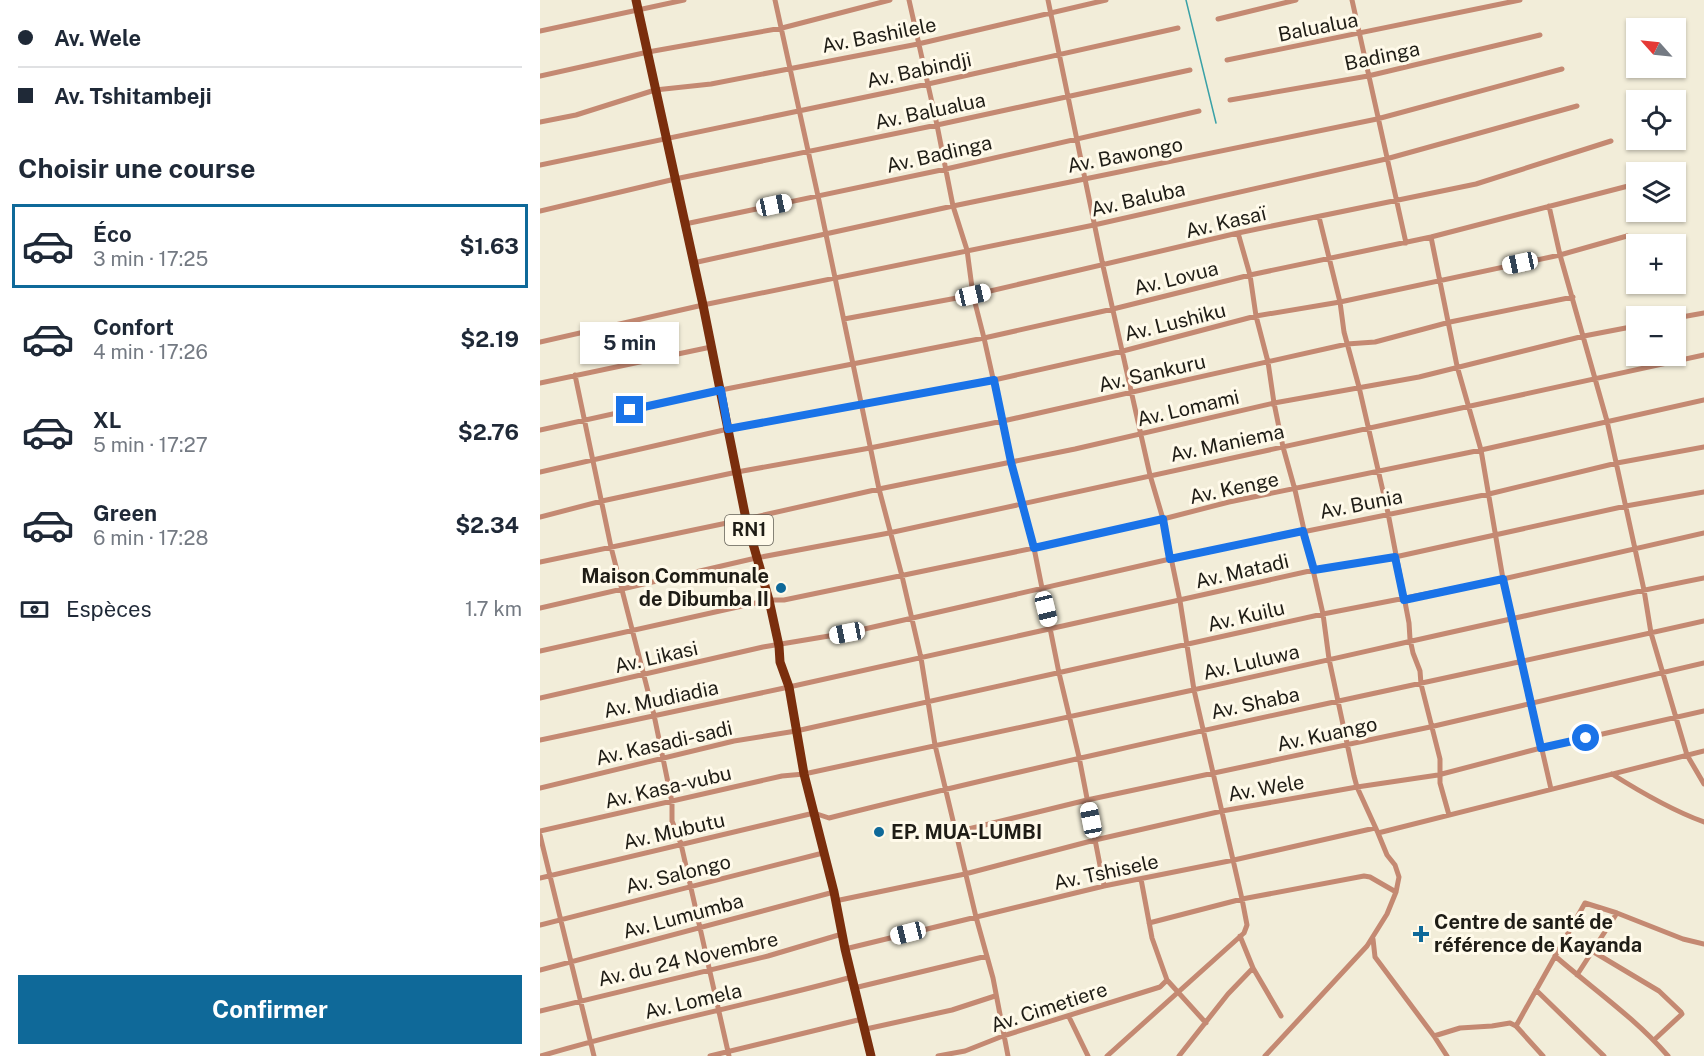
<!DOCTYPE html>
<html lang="fr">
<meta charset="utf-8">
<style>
:root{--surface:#fff;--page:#f2f2f3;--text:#1f2937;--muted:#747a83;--line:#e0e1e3;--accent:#0f6999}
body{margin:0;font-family:"Public Sans",sans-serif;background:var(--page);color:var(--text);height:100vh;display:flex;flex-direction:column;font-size:22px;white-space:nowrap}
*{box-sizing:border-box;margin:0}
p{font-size:20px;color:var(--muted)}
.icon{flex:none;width:33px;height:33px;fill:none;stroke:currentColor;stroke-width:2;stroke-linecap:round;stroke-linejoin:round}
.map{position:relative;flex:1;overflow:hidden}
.side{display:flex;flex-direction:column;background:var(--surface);width:540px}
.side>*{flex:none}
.hud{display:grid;align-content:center;height:132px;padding:0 18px;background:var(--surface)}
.needle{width:39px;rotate:297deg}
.controls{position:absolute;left:1086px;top:18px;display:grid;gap:12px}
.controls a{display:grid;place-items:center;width:60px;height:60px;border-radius:0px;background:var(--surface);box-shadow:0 2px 4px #0004;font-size:30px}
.end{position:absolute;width:27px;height:27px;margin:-14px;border:8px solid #1a73e8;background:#fff;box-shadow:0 0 0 3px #fff}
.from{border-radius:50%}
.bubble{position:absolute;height:42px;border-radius:0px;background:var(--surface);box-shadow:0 2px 4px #0004;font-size:20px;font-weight:700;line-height:42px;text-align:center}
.car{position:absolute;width:18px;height:36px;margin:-18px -9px;border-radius:8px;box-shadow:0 0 4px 2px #0007;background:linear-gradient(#fff 24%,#345 0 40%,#fff 0 76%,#345 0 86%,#fff 0)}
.hud b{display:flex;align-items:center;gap:21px;height:57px;font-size:22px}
.hud b+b{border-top:2px solid var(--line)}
.hud i{width:15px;height:15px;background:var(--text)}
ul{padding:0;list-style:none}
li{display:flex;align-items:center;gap:18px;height:84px;margin:0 12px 9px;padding:0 6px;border:3px solid transparent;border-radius:0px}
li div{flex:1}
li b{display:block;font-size:22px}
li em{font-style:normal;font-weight:700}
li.current{border-color:var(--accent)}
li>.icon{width:54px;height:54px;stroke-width:1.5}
h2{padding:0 18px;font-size:27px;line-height:72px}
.pay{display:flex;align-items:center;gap:15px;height:66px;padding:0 18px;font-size:22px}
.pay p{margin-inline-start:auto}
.action{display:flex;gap:12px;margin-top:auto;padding:12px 18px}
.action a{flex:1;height:69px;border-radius:0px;background:var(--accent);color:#fff;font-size:24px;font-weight:700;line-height:69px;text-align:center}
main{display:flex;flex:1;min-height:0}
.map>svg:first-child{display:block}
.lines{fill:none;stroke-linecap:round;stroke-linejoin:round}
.stream{stroke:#39a1a7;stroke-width:1.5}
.minor{stroke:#c48972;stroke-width:5}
.trunk{stroke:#7a2e0d;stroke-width:9}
.route{stroke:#1a73e8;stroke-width:8}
.poi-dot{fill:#0f6999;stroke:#fffaea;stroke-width:2}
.labels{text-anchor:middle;stroke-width:6;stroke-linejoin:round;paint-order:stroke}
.shield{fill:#fffaea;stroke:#625f56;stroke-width:1.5}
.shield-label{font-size:18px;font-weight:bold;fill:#1f1d16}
.street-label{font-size:20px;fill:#1f1d16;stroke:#fffaea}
.poi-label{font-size:20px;font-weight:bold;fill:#1f1d16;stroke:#fffaea;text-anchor:start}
</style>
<main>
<section class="side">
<div class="hud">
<b><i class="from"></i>Av. Wele</b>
<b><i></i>Av. Tshitambeji</b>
</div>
<h2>Choisir une course</h2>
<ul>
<li class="current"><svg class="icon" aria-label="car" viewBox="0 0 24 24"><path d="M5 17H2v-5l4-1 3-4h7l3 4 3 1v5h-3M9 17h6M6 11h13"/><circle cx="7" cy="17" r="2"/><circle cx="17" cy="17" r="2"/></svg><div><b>Éco</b><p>3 min · 17:25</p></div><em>$1.63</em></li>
<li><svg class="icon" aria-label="car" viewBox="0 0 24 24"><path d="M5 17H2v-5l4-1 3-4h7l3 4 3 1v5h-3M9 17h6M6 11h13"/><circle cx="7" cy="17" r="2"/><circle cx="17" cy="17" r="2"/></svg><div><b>Confort</b><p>4 min · 17:26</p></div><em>$2.19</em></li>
<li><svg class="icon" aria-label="car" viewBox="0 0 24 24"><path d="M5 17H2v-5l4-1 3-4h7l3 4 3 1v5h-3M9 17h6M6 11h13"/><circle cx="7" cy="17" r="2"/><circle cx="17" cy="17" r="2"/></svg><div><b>XL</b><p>5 min · 17:27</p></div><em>$2.76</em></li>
<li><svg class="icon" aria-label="car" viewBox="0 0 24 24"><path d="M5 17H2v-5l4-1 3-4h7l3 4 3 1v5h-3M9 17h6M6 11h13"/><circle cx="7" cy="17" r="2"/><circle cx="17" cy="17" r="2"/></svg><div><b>Green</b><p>6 min · 17:28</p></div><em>$2.34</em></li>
</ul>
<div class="pay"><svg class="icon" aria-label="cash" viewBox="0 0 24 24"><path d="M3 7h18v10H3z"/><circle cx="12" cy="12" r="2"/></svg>Espèces<p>1.7 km</p></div>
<div class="action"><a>Confirmer</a></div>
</section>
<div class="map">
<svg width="1164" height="1056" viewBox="0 0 1164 1056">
<rect width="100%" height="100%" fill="#f2edd9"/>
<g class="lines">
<!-- stream -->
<path class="stream" d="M646 0 676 123"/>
<!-- minor -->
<path class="minor" d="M235 0 278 196 339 489 362 576 381 658 395 745 436 917 453 978 468 1056
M369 0 397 125 413 206 427 250 433 295 444 338 481 504 494 548 519 673 539 757 564 886
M508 0 563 266 610 475 623 519 640 601 654 690 702 899 707 925 704 933 567 1056
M812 0 866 243
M678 19 756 0
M0 31 144 0
M687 60 980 0
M0 76 108 52 242 28 350 0
M690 100 828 76 1000 35
M0 122 36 115 115 90 171 84 378 44 566 0
M0 165 388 84 638 28
M1009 206 1020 255 1067 421 1104 590 1111 633 1147 755 1164 784
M0 211 135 179 397 125 650 70
M779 217 800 302 804 332 819 387 848 513 869 623 870 639 873 653 880 671 881 684 900 759V783L909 815
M145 224 406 169 659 111
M698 233 710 275 716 316 728 362 734 403 743 447 755 490 783 614 789 659 814 776 817 787 838 833
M891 237 917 366 941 450 963 579 1011 789
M153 263 413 206 837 119 1022 69
M1136 318 1164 313
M304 319 433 295 698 233 936 184 1071 141
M0 342 163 305 554 225 846 159 1037 106
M35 375 71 547 114 715 132 802V821L141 844 189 1056
M0 383 171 347
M0 430 181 390 444 338 573 309 710 275 891 237 1096 184
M0 472 188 429 454 380 583 351 716 316 800 302 1020 255 1087 236
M0 517 62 501 197 472 330 448 463 421 807 344 835 342 910 322 1033 297
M0 562 206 519 339 489 535 449 734 403 879 377 1044 336 1096 326
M0 608 216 558 349 533 1164 355
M0 651 229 600H244L494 548 623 519 689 502 941 450 1164 400
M0 698 223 647 307 633 630 559 949 494 1077 463 1164 447
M0 740 249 687 774 570 855 557 1086 506 1164 492
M1072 774C1102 793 1131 810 1164 822
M0 788 194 741 256 731 783 614 963 579 1164 533
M0 831 242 776 264 774C393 745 523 719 653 690 823 653 993 612 1164 578
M416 832 547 800 890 727 1164 663
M0 835 54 1056
M0 878 274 813 289 818C579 745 872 687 1164 621
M601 879 612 938 627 980 666 1023
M295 901 425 874 555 840 682 811 817 787 898 775 1001 748 1164 711
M609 923 702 899 824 876 830 877 856 892
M0 925 283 853
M700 936 713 968
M833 939 835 957 894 1036 907 1056
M305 949 564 886 694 860 835 828
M1052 951 1119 991 1141 1012 1142 1014 1114 1040
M1015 956C1053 989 1095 1018 1128 1056
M0 970 294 892
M1037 975 1077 913
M314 988 447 956
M996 990 1064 1056
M0 1011 228 956 302 934
M529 1017 548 1056
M976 1026 1045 903 1077 913 1143 939 1164 944
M326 1029 412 1010 455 996
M894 1036 920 1028 952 1026 970 1023 976 1026 1003 1056
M1 1056C104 1025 209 1005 312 977
M170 1056 322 1019
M398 1056 425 1051 463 1036 620 987 627 980
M639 1056 688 994 713 968 741 1016
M725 1056 827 946 847 914 856 892 859 877 855 865 847 855 838 833 1164 751"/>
<!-- trunk -->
<path class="trunk" d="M96 0 163 305 206 519 229 600 239 646 240 662 249 687 264 774 294 892 305 949 331 1056"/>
</g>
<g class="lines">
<!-- route -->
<path class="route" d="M90 410 181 390 188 429 454 380 471 462 494 548 623 519 630 559 763 531 774 570 855 557 864 600 963 579 1001 748 1046 738"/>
</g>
<!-- markers -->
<g class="poi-dot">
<circle cx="241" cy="588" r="6"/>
<circle cx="339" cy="832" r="6"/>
<path d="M878 925h6v6h6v6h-6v6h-6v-6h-6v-6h6z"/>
</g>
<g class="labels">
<!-- shield labels -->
<rect class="shield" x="185" y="515" width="48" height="30" rx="4.5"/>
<g class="shield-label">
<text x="209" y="536">RN1</text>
</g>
<!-- street labels -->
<g class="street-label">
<text transform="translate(778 27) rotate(-11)" y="7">Balualua</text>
<text transform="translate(339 35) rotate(-11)" y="7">Av. Bashilele</text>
<text transform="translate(842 56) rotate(-12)" y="7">Badinga</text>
<text transform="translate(379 70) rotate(-12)" y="7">Av. Babindji</text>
<text transform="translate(390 111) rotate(-12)" y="7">Av. Balualua</text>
<text transform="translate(399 154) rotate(-13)" y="7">Av. Badinga</text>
<text transform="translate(585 155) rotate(-11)" y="7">Av. Bawongo</text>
<text transform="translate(598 199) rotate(-13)" y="7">Av. Baluba</text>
<text transform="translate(686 222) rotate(-13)" y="7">Av. Kasaï</text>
<text transform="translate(636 278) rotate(-14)" y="7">Av. Lovua</text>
<text transform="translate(635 322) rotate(-14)" y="7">Av. Lushiku</text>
<text transform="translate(612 373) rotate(-13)" y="7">Av. Sankuru</text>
<text transform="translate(648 408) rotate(-13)" y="7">Av. Lomami</text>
<text transform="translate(687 443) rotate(-12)" y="7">Av. Maniema</text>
<text transform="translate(694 488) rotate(-12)" y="7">Av. Kenge</text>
<text transform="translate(821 504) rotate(-11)" y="7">Av. Bunia</text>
<text transform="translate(702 571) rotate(-13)" y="7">Av. Matadi</text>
<text transform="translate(706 616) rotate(-13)" y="7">Av. Kuilu</text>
<text transform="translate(116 657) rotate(-13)" y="7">Av. Likasi</text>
<text transform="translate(711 662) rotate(-13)" y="7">Av. Luluwa</text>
<text transform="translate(121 699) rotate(-12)" y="7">Av. Mudiadia</text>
<text transform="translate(715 703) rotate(-12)" y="7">Av. Shaba</text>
<text transform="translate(787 734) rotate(-12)" y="7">Av. Kuango</text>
<text transform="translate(124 743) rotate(-13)" y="7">Av. Kasadi-sadi</text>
<text transform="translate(128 787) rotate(-13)" y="7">Av. Kasa-vubu</text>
<text transform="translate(726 788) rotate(-10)" y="7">Av. Wele</text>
<text transform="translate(134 831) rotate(-13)" y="7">Av. Mubutu</text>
<text transform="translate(566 872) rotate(-12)" y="7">Av. Tshisele</text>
<text transform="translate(138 874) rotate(-14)" y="7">Av. Salongo</text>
<text transform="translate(143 916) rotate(-15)" y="7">Av. Lumumba</text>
<text transform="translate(148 959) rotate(-13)" y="7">Av. du 24 Novembre</text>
<text transform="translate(153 1001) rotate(-13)" y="7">Av. Lomela</text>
<text transform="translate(509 1007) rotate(-18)" y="7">Av. Cimetiere</text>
</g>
<!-- poi labels -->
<g class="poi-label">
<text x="229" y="583" text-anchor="end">Maison Communale<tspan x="229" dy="23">de Dibumba II</tspan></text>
<text x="351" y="839">EP. MUA-LUMBI</text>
<text x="894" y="929">Centre de santé de<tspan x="894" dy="23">référence de Kayanda</tspan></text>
</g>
</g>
</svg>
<div class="controls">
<a><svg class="needle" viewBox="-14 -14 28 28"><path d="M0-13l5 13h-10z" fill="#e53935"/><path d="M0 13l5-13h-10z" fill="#747a83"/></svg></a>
<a><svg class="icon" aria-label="locate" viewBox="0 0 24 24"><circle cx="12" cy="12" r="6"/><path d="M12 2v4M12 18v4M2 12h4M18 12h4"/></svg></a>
<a><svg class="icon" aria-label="layers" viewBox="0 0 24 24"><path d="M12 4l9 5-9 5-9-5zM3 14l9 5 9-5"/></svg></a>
<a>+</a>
<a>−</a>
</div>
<i class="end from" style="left:1046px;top:738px"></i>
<i class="end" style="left:90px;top:410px"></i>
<div class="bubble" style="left:40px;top:322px;width:99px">5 min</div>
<i class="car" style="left:234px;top:205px;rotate:78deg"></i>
<i class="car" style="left:980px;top:263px;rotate:258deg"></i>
<i class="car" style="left:433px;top:295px;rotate:77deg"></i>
<i class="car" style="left:506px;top:609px;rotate:166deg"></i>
<i class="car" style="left:307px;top:633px;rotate:259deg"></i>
<i class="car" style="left:551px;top:820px;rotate:349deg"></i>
<i class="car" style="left:368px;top:933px;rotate:256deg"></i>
</div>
</main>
